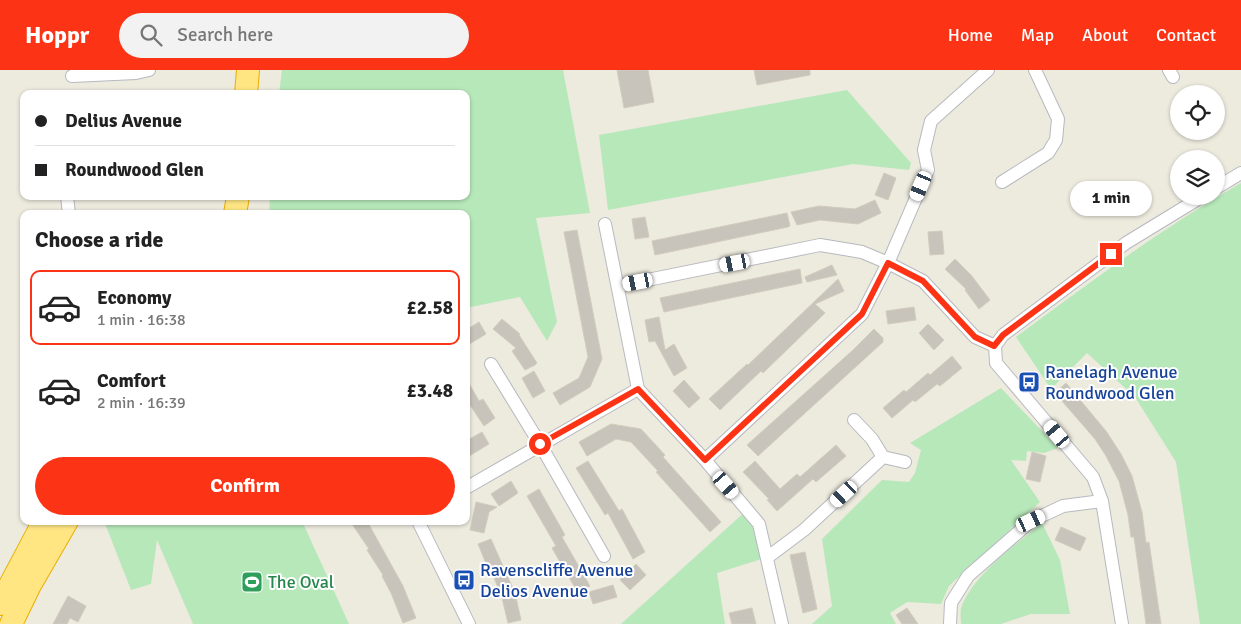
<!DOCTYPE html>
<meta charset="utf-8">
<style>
:root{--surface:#fff;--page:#f2f2f2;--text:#222;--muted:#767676;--line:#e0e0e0;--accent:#fc3415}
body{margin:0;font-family:Signika,sans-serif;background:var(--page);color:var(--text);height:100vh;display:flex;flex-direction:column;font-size:19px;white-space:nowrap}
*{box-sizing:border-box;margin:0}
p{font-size:16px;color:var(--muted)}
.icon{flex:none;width:28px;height:28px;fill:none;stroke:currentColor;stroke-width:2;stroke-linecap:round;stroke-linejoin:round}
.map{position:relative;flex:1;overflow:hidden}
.details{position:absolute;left:20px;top:140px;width:450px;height:315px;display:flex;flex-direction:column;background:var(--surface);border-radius:10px;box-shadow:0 1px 4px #0004}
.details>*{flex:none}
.banner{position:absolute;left:20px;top:20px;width:450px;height:110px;border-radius:10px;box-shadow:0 1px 4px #0004;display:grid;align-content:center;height:110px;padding:0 15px;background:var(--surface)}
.buttons{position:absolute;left:1170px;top:15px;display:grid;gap:10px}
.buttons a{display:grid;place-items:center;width:55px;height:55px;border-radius:50%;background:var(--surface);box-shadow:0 1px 4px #0004;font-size:25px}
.end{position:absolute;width:22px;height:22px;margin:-11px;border:6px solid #fc3415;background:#fff;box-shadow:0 0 0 2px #fff}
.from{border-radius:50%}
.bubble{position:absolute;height:35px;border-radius:18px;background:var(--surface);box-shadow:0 1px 4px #0004;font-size:16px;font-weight:700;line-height:35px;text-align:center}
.car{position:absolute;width:15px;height:30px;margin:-15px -8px;border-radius:6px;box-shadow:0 0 4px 1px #0007;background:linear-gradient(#fff 24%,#345 0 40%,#fff 0 76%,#345 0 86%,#fff 0)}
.banner b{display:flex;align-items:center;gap:18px;height:48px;font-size:19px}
.banner b+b{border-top:1px solid var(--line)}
.banner i{width:12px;height:12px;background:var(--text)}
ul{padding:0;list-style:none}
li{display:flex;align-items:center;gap:15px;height:75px;margin:0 10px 8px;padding:0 5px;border:2px solid transparent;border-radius:10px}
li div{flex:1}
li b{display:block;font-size:19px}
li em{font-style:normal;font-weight:700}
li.selected{border-color:var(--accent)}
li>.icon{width:45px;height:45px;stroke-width:1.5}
h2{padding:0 15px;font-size:22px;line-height:60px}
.primary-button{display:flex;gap:10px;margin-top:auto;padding:10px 15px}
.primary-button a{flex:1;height:58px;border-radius:30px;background:var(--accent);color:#fff;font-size:20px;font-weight:700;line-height:58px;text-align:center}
header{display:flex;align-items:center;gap:30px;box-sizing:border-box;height:70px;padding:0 25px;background:var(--accent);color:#fff}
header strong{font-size:24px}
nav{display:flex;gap:28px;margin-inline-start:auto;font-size:18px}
.search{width:350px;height:45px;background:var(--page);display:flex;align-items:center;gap:12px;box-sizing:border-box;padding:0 18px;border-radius:28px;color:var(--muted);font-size:19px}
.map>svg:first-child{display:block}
.green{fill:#b7e8ba}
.building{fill:#c8c4bb;stroke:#d2ccbc}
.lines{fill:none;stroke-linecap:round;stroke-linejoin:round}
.street-casing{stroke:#b7b9bf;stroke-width:14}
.highway-casing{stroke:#ebae00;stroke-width:24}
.street{stroke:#fff;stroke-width:12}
.highway{stroke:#ffe683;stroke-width:22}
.route{stroke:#fc3415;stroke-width:6}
.labels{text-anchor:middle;stroke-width:4;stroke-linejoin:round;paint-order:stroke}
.transit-label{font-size:18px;fill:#164399;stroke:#fff;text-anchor:start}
.leisure-label{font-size:18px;fill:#27864d;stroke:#fff;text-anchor:start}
</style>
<header>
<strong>Hoppr</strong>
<div class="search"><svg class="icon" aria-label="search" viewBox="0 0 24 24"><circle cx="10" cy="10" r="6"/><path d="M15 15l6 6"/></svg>Search here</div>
<nav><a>Home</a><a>Map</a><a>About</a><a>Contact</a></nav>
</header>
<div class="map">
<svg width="1241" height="554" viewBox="0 0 1241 554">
<rect width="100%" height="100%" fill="#edeade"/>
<!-- green -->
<path class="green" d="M282 0H563L590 143 536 148 557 252 547 271 520 227 466 238V144H269L270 126H466V24H279Z
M847 20 911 93 909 100 853 94 608 140 599 65Z
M1241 113V554H1200L1176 392 1135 327 1087 283 1051 319 1016 267C1089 213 1162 158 1241 113Z
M1001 318 1058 378 1044 383 1027 381 1026 391 1011 390 1040 432 949 516 941 534 907 532 890 543 896 554H812L832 536 822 469 882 410 909 412 915 403 921 380 910 373Z
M747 440 768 487 717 503 725 554H621Z
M104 451H302L349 554H193L157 470 151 514 131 520Z
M1042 453 1060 490 1070 544H1031L1001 554H961C961 549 960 543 961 538 973 505 1015 475 1042 453Z"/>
<!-- building -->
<path class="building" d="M617 0H648L654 32 624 38Z
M754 0H810V5L757 15Z
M884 103 896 108 888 130 875 125Z
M875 130 881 143 858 154 820 150 797 155 791 142 819 136 855 139Z
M787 143 790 156 788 157 655 185 652 171Z
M645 147 649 167 635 169 632 149Z
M577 160 602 289 590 317 560 335 553 323 579 308 588 287 564 162Z
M942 161 944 184 930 185 928 162Z
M955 189 971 205 990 230 979 239 965 220 966 219 945 199Z
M832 195 837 205 807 212 805 207Z
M800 199 802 213 664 242 660 228Z
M838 209 844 221 815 234 825 243 763 303 761 301 720 340 709 329 747 294 748 295Z
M914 237 916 250 888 254 886 241Z
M659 247 665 280 674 274 687 298 674 306 655 271 649 272 645 250Z
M502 249 520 264 519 265 537 293 535 295 525 300 512 281 516 278 493 259Z
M479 252 486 264 466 276V260Z
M928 254 944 270 934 280 919 263Z
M874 259 883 268V272L758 386 747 375 853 280Z
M952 286 962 298 940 316 937 314 915 332 913 330 892 348 883 338 904 320 906 322 928 303 930 305Z
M534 301 545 321 533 328 522 308Z
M466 308 479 331 483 329 495 348 484 356 466 329Z
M684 310 700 328 689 338 673 321Z
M1066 313 1106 361 1121 384 1132 406 1142 442 1146 473 1149 472 1161 554H1146L1134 467H1131L1128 445 1119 411 1106 386 1095 369 1055 323Z
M611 354 641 359 665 385 663 387 721 452 710 462 656 402 658 401 631 372 616 369 587 386 579 372Z
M482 362 489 374 466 388V371Z
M836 375 846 386 816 412 813 409 777 441 767 430 769 429 743 402 755 391 780 419 797 404 800 407Z
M1032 382 1046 386 1040 412 1026 409Z
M588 391 619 441 622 439 645 482 633 489 608 443 605 445 576 398Z
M511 411 518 423 499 436 491 424Z
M539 419 565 465 562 467 590 516 578 523 552 478 556 476 527 426Z
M476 432 497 437 489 442 484 463 470 460Z
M350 451H367L403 516 416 548 403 553 391 523 382 506 383 505 367 480 369 479Z
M1061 457 1086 468 1080 481 1055 470Z
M491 469 515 523 521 550 508 553 502 528 489 495 487 496 478 474Z
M805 482 817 539 803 543 790 485Z
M636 494 646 505 630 520 620 510Z
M613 515 617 527 593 534 589 522Z
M68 526 86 536 78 552 70 548 67 554H53Z
M752 538 756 554H732L729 543Z
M907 538 918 554H902L896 545Z"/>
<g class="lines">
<!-- street casing -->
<g class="street-casing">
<path id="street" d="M1169 0 1173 7
M72 6 136 3 149 0
M1002 112 1048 83 1056 70 1058 49 1035 0
M1216 118 1241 103
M67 126 69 144
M605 154 638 319 705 390 759 454 782 554
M618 216 820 175 862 182 888 193 923 211 975 267 995 276 996 293 1093 407 1102 431 1122 554
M995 276 1003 265 1126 173 1203 126
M491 294 540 374 604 486
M854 350 872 369 883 387
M705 390 862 244 888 193 928 100 924 80 931 51 988 0
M466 418 638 319
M418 451 469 554
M768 487 804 460 883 387 905 392
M950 554 951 533 968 506 1031 451 1063 436 1102 431"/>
</g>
<!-- highway casing -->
<g class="highway-casing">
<path id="highway" d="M246 24 248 0
M235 144 238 126
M0 534 44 451
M11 554 30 515 67 451"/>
</g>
<!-- street -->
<use href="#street" class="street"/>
<!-- highway -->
<use href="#highway" class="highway"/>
</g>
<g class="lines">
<!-- route -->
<path class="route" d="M540 374 638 319 705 390 862 244 888 193 923 211 975 267 994 276 1003 265 1111 184"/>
</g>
<!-- icons -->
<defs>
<g id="bus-square" transform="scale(1.125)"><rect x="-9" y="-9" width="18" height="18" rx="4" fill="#1a4fb4" stroke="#fff"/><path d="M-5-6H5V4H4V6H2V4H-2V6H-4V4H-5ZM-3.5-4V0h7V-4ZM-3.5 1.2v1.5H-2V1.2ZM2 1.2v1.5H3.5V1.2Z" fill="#fff"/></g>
<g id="stadium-square" transform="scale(1.125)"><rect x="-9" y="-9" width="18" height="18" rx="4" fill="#2e9e5b" stroke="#fff"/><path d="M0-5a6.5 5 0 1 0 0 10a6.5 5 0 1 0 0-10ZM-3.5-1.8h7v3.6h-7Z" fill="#fff"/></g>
</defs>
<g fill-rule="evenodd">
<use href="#bus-square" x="1029" y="312"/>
<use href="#bus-square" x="464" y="510"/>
<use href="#stadium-square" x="252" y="512"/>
</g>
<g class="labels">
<!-- transit labels -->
<g class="transit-label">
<text x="1045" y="308">Ranelagh Avenue<tspan x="1045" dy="21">Roundwood Glen</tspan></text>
<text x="480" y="506">Ravenscliffe Avenue<tspan x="480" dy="21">Delios Avenue</tspan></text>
</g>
<!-- leisure labels -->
<g class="leisure-label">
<text x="268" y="518">The Oval</text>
</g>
</g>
</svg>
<div class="buttons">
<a><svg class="icon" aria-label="locate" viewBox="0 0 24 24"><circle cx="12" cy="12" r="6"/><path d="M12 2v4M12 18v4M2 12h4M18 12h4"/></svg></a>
<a><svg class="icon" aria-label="layers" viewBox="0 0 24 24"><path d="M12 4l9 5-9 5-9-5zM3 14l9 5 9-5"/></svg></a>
</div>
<i class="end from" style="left:540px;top:374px"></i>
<i class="end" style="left:1111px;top:184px"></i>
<div class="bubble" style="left:1070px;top:111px;width:82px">1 min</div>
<i class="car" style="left:921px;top:116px;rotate:203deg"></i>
<i class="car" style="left:735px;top:193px;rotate:259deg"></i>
<i class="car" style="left:638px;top:212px;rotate:259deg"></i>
<i class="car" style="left:1057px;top:364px;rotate:320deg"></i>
<i class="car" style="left:726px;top:415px;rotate:139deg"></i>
<i class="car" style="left:844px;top:424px;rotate:227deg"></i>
<i class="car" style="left:1031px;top:451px;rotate:65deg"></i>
<div class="banner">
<b><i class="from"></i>Delius Avenue</b>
<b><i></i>Roundwood Glen</b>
</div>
<section class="details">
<h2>Choose a ride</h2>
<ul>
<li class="selected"><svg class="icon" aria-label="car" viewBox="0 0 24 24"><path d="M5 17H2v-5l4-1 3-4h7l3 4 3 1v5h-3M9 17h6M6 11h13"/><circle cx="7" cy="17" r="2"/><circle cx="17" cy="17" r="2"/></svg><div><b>Economy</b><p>1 min · 16:38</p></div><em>£2.58</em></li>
<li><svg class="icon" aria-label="car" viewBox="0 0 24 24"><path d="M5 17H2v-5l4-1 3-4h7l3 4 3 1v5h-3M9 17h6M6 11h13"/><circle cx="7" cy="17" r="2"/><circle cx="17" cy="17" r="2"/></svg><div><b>Comfort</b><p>2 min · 16:39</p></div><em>£3.48</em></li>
</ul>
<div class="primary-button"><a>Confirm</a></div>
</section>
</div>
